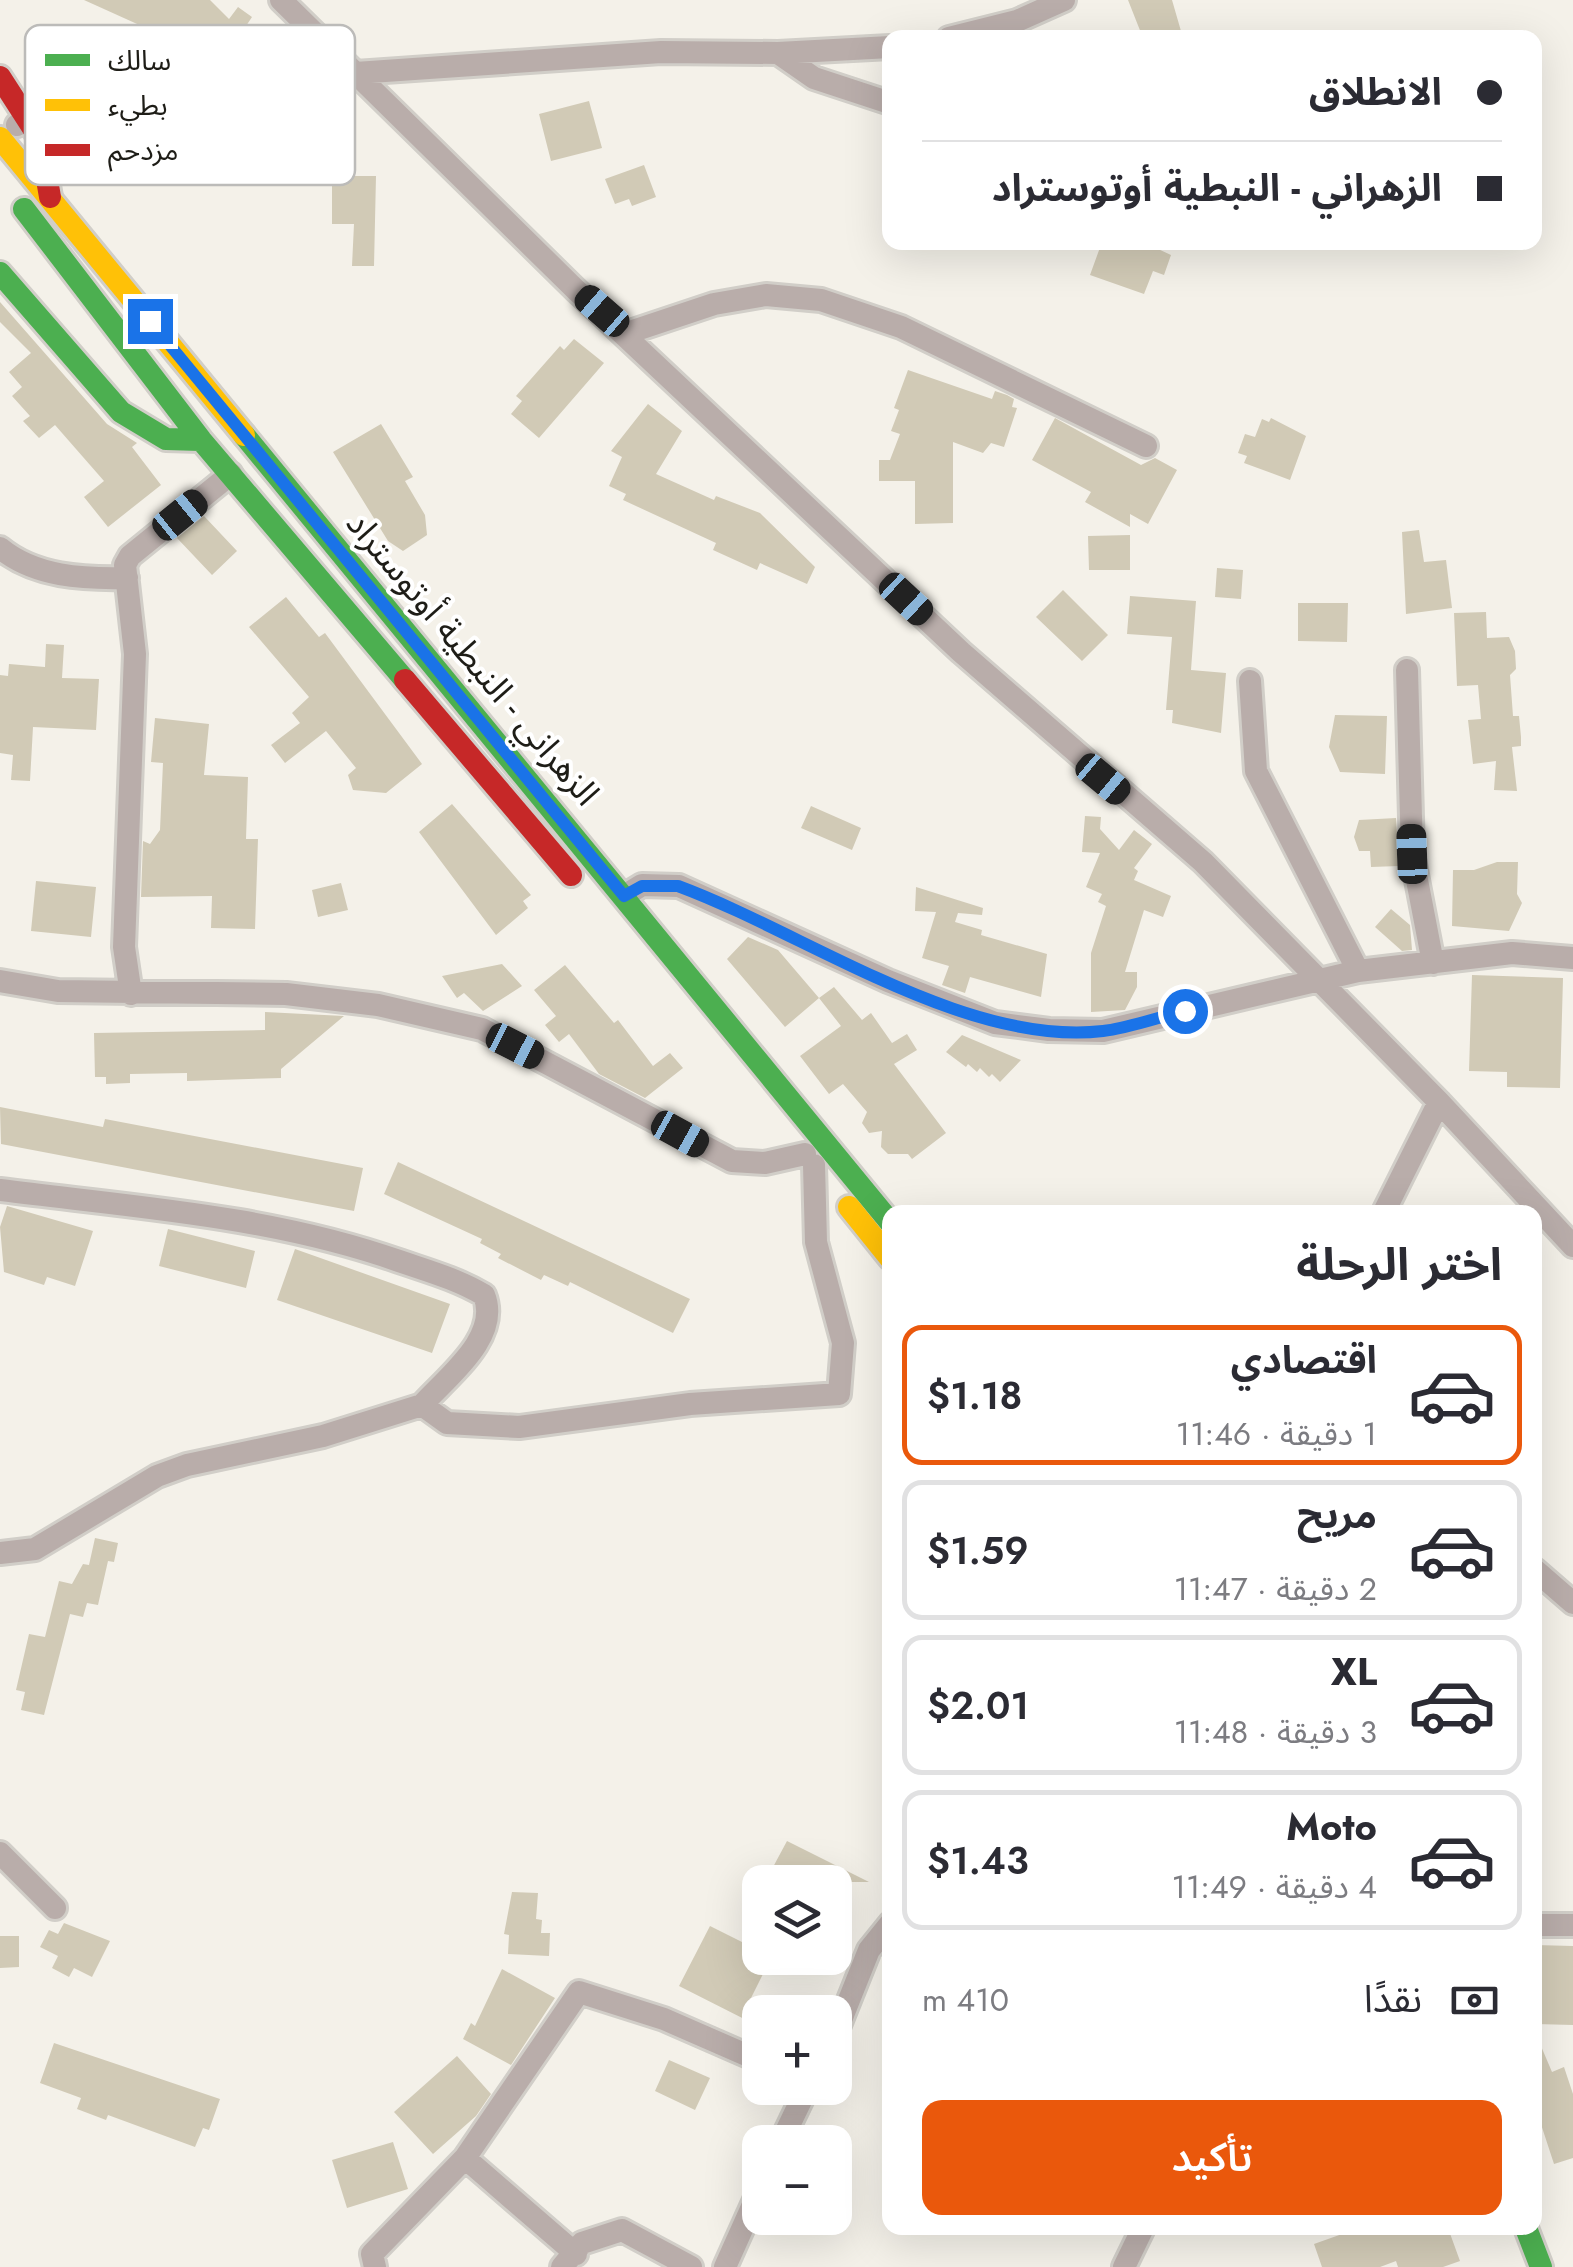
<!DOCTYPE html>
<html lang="ar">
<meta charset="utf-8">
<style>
:root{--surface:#fff;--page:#f7f7f7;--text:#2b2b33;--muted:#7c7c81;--line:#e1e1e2;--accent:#ea580c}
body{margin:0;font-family:Jost,"Noto Sans Arabic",sans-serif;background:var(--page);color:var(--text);direction:rtl;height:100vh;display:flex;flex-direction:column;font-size:38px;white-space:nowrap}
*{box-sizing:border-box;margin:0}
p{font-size:32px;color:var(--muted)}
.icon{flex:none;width:55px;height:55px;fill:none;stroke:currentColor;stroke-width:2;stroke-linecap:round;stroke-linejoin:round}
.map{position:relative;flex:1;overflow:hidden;direction:ltr}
.sheet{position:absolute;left:882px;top:1205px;width:660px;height:1030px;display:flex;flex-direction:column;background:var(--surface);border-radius:20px;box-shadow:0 10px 40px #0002;direction:rtl}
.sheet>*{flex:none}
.guide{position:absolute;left:882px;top:30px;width:660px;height:220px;border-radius:20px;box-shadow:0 10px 40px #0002;direction:rtl;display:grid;align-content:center;height:220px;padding:0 40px;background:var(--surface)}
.buttons{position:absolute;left:742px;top:1865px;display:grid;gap:20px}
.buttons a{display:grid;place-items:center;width:110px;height:110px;border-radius:20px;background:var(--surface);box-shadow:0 10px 40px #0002;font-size:50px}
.end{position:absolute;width:45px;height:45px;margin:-22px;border:12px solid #1a73e8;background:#fff;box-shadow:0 0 0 5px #fff}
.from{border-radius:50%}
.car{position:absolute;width:30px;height:60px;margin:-30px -15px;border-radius:12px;box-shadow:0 0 8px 2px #0007;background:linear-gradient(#222 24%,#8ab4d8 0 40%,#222 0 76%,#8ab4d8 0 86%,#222 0)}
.guide b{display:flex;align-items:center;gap:35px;height:95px;font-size:38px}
.guide b+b{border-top:2px solid var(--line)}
.guide i{width:25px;height:25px;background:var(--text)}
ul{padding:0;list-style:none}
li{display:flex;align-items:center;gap:30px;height:140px;margin:0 20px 15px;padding:0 20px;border:5px solid var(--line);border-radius:20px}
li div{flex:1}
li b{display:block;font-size:38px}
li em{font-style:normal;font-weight:600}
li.on{border-color:var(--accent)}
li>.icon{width:90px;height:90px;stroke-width:1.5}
h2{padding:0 40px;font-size:45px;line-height:120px}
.pay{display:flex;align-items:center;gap:25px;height:110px;padding:0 40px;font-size:38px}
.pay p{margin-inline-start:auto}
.cta{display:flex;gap:20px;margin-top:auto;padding:20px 40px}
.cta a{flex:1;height:115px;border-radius:20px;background:var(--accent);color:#fff;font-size:40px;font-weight:600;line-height:115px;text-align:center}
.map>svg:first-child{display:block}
.building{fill:#d1cab6}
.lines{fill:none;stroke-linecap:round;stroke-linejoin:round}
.street-casing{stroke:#d1cec8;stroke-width:28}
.fast-casing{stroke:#d1cec8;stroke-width:28}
.slow-casing{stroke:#d1cec8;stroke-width:28}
.jam-casing{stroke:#d1cec8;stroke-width:28}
.street{stroke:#b9adaa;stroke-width:22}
.fast{stroke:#4caf50;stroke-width:22}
.slow{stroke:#ffc107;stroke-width:22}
.jam{stroke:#c62828;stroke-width:22}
.route{stroke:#1a73e8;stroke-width:12}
.labels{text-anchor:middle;stroke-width:8;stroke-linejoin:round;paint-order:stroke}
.street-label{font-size:35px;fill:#1e1d17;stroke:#fff}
.key{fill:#fff;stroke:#bcbbb9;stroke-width:2.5}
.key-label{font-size:28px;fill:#1e1d17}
</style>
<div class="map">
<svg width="1573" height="2267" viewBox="0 0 1573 2267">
<rect width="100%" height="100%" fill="#f4f1e9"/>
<!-- building -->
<path class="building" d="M84 0H210L229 19 238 7 252 17 240 35 289 31 291 55 258 58 220 43 218 48 141 45 146 28Z
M1128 0H1172L1183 38H1143Z
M589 101 602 148 551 161 539 114Z
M644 165 656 197 632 206 629 199 615 204 605 179Z
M332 176H376L374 266H352L354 224H332Z
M1102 242H1143L1171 255 1164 275 1153 271 1144 294 1090 275Z
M0 302 107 424 137 443 132 447 161 485 108 527 84 497 104 481 55 425 39 438 23 421 30 416 12 396 22 387 9 372 31 353 0 322Z
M574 339 604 363 539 438 511 414 522 401 516 396 560 346 564 350Z
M908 370 992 399 995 391 1007 395 1014 399 1012 407 1017 408 1004 447 991 443 983 453 953 442V523L915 524V481H879V460H890L900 434 891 431 899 410 894 408Z
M648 404 682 431 656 474 714 500 716 496 760 513 815 567 807 584 760 563 757 570 713 550 716 543 623 500 626 494 609 486 622 457 611 451Z
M1055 418 1141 465 1155 458 1177 470 1148 524 1130 514V527L1085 502 1091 492 1032 460Z
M1271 418 1306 436 1290 480 1244 463 1247 456 1238 453 1245 434 1255 437 1262 419 1269 422Z
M381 424 413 477 405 481 425 515 427 535 403 551 388 541 333 452Z
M204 516 237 551 212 575 177 538Z
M1419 530 1424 562 1446 560 1452 608 1406 614 1402 532Z
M1130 535V570H1089L1088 536Z
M1217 568 1243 570 1241 599 1215 597Z
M1063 590 1108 635 1082 661 1036 617Z
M1130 596 1196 601 1191 670 1226 673 1221 733 1172 723 1173 710H1166L1172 637 1127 634Z
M286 597 319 637 325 633 422 764 386 793 353 790 348 775 356 768 326 731 285 763 271 745 300 723 292 713 309 697 249 627Z
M1298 603H1348L1347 642 1298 641Z
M1486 612 1487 638 1509 637 1515 651 1516 669 1510 675 1513 716H1519L1521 737V746L1512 747 1517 791 1494 790 1496 761 1473 764 1468 720 1481 719 1478 685 1457 686 1454 613Z
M46 644 64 645 62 678 99 679 96 730 33 727 30 781 11 780 13 755 0 753V675L8 676 9 664 45 667Z
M1335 715 1387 716 1385 774 1340 772 1329 747Z
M155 718 209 724 204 775 248 777 246 839H258L255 929 211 928 212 896 141 897 143 841 150 844 160 830 163 763 151 762Z
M452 804 531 895 523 901 528 908 496 935 419 832Z
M811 806 861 828 852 850 801 828Z
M1085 816 1101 817 1100 829 1119 850 1134 830 1152 844 1134 868 1138 871 1134 880 1171 896 1163 917 1144 910 1125 972H1137V987L1125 1010 1091 1012V953L1106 906 1098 902 1102 894 1086 887 1100 853 1082 852Z
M1396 818 1399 866 1371 867 1370 851H1359L1354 837 1359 820Z
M1497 862H1518L1517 894 1522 903 1509 931 1452 926 1453 870H1474Z
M36 881 96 887 91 937 31 931Z
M341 883 348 910 318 917 312 890Z
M916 887 983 908 982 915 958 913 955 922 982 930 981 935 1047 954 1041 997 970 977 965 993 942 985 949 966 922 958 936 912 915 911Z
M1391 909 1410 925 1412 950 1402 951 1375 927Z
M748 937 778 950 819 998 834 987 862 1020 871 1013 892 1043 907 1034 917 1050 894 1064 946 1133 912 1159 908 1154H888L881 1147 882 1131 869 1133 862 1123 867 1112 843 1084 829 1094 800 1056 841 1026 819 998 785 1027 727 959Z
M502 964 522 986 483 1011 464 993 457 998 442 976Z
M565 965 614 1023 618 1020 653 1066 670 1053 683 1068 645 1098 599 1074 569 1034 559 1042 545 1025 556 1016 534 990Z
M1472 975 1563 978 1560 1088 1507 1087V1072L1469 1071Z
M265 1012 344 1016 281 1069V1078L187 1081V1073L130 1074V1083L106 1084V1077H95L94 1033 265 1030Z
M962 1035 1021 1060 1000 1082 992 1074 989 1077 980 1068 977 1072 968 1064 966 1067 946 1052Z
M0 1107 103 1127 105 1119 363 1168 354 1211 1 1144Z
M398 1162 690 1299 673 1333 570 1282 568 1286 544 1275 541 1280 498 1258 501 1254 480 1243 482 1239 384 1194Z
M7 1206 93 1231 75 1286 47 1277 44 1285 4 1272 0 1227Z
M168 1229 255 1251 246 1288 159 1266Z
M295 1249 450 1304 432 1353 277 1300Z
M95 1538 118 1543 114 1562 108 1561 98 1605 87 1603 83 1617 70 1614 44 1715 21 1710 25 1692 16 1690 29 1634 45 1637 59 1581 72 1584 83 1564 89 1565Z
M787 1841 869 1882H765Z
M512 1892 538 1893 536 1919 542 1920 541 1933H550L549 1956 508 1954 509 1935 504 1934Z
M64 1923 110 1941 92 1977 74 1968 69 1977 52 1968 58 1956 40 1947 49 1930 58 1934Z
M710 1926 760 1951V1958H771L749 2002 760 2009V2027L679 1986Z
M0 1936H19V1967L0 1968Z
M1535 1945 1573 1946V2025L1535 2024Z
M502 1969 555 1998 511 2065 463 2039 471 2023 475 2026Z
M1535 2032 1552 2072 1564 2067 1573 2094V2158L1554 2164 1535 2106Z
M54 2043 220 2099 209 2130 203 2128 195 2147 108 2115 106 2120 77 2109 81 2098 40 2083Z
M457 2056 491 2094 476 2116 433 2154 394 2112Z
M669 2060 710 2078 695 2110 655 2091Z
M393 2142 408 2189 347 2208 332 2160Z
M1359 2228H1448L1460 2261 1443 2267H1398L1396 2261 1380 2267H1322L1314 2244Z"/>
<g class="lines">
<!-- street casing -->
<g class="street-casing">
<path id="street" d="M281 0 576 290 961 652 1203 862 1439 1102 1573 1246
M949 38 1017 21 1064 0
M778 53 814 78 890 103
M17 125 60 103 136 88 661 52 778 53 890 47
M627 333 714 304 766 295 821 300 901 327 1146 446
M0 548C35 577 83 579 127 578
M1407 670 1412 854 1433 963
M1250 681 1256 771 1358 971
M624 896 642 885 679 886 888 981 995 1023 1049 1030 1103 1031 1358 971 1512 953 1573 958
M0 981 58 991 286 994 378 1005 482 1029 732 1161 765 1163 805 1154
M131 994 124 947 135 654 125 565 130 556 231 474
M0 1190C134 1207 271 1216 399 1261 428 1271 457 1279 484 1295 501 1337 447 1377 422 1405
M1384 1212 1439 1102
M0 1553 35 1549 157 1476 187 1465 323 1436 422 1405 447 1423 519 1427 690 1404 839 1394 843 1343 816 1242 814 1165
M1535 1570 1573 1603
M0 1853 55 1908
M1535 1925H1573
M835 2035 869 1950 890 1924
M781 2142 807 2088
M465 2158 576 2254
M375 2267 372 2254 465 2158 579 1992 664 2019 760 2061
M562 2267 582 2243 622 2230 691 2267
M725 2267 760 2189
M1124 2267 1143 2228"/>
</g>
<!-- fast casing -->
<g class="fast-casing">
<path id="fast" d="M24 209 201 440 405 680
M0 273 121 412 166 439 201 440
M244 435 890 1222
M1526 2228 1541 2267"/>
</g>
<!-- slow casing -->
<g class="slow-casing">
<path id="slow" d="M0 138 244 435
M849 1207 890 1258"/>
</g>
<!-- jam casing -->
<g class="jam-casing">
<path id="jam" d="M0 77 40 139 50 197
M405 680 571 875"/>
</g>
<!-- street -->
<use href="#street" class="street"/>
<!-- fast -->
<use href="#fast" class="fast"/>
<!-- slow -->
<use href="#slow" class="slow"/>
<!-- jam -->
<use href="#jam" class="jam"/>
</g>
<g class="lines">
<!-- route -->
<path class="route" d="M150 321 624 896 642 886H678C805 933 965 1047 1103 1031 1130 1028 1158 1017 1185 1011"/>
</g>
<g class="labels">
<!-- street labels -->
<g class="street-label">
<text transform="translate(473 658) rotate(50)" y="12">الزهراني - النبطية أوتوستراد</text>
</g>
</g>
<!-- legend -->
<rect x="25" y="25" width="330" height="160" rx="15" class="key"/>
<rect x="45" y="54" width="45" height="12" fill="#4caf50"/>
<rect x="45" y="99" width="45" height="12" fill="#ffc107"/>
<rect x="45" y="144" width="45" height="12" fill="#c62828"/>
<g class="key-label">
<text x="108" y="70">سالك</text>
<text x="108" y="115">بطيء</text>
<text x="108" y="160">مزدحم</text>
</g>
</svg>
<div class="buttons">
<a><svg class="icon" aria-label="layers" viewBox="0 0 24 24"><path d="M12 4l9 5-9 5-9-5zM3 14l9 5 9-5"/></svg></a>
<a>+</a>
<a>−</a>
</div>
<i class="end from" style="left:1185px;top:1011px"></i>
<i class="end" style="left:150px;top:321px"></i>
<i class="car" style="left:602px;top:311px;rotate:311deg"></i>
<i class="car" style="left:180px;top:515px;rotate:51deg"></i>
<i class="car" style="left:906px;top:599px;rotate:133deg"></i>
<i class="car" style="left:1103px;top:779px;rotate:130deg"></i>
<i class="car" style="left:1412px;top:854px;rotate:358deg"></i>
<i class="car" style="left:515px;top:1046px;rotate:117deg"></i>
<i class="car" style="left:680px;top:1134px;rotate:119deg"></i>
<div class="guide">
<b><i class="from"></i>الانطلاق</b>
<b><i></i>الزهراني - النبطية أوتوستراد</b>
</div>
<section class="sheet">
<h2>اختر الرحلة</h2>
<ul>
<li class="on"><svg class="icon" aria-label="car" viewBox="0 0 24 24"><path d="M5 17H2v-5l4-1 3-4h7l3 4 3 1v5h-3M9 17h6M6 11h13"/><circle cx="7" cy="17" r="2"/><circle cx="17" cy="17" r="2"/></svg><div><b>اقتصادي</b><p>1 دقيقة · 11:46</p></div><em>$1.18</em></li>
<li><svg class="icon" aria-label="car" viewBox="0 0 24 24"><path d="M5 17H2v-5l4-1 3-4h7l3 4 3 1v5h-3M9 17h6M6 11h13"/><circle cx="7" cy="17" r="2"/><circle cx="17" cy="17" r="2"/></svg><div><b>مريح</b><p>2 دقيقة · 11:47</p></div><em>$1.59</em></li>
<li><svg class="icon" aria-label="car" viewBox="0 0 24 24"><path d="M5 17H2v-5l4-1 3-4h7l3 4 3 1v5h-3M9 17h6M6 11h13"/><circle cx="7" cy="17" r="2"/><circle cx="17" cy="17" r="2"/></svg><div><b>XL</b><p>3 دقيقة · 11:48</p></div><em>$2.01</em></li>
<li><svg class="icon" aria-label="car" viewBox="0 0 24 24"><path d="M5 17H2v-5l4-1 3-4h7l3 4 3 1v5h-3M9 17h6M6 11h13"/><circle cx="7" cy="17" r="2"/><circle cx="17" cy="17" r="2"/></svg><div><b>Moto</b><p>4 دقيقة · 11:49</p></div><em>$1.43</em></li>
</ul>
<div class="pay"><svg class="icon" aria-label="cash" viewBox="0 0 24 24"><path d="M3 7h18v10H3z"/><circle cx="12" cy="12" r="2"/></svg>نقدًا<p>410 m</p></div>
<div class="cta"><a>تأكيد</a></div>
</section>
</div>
